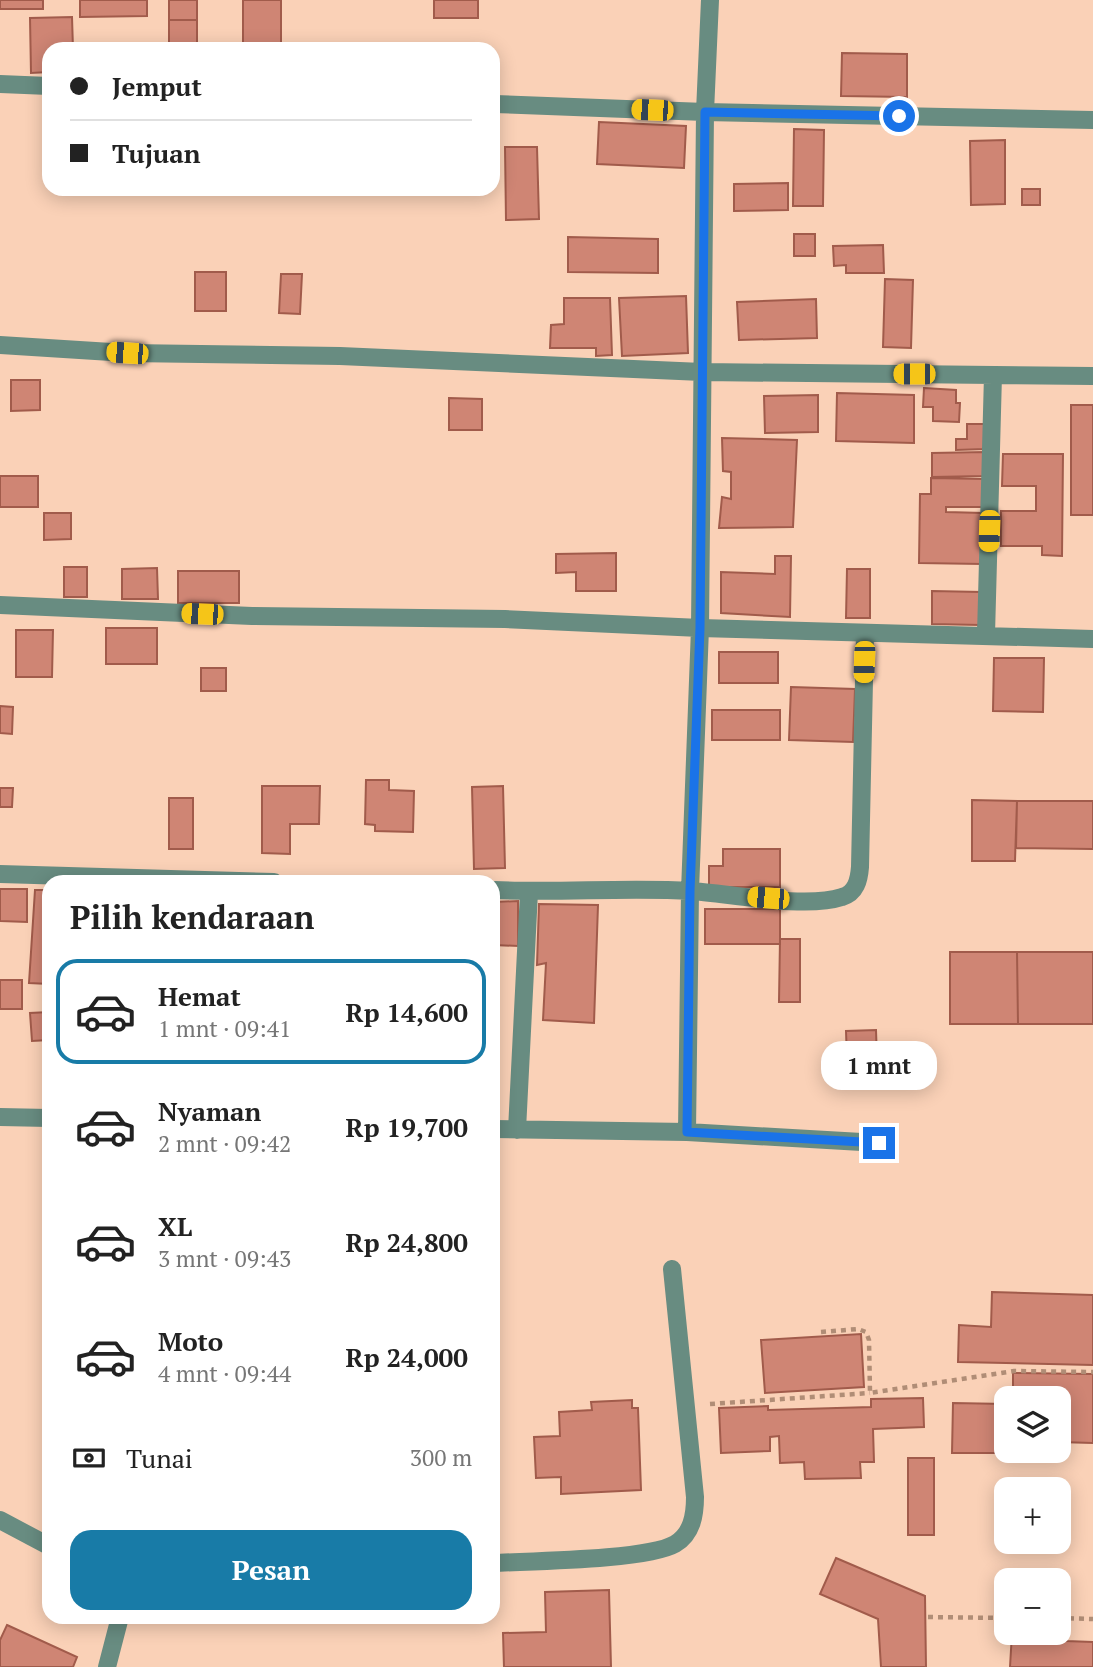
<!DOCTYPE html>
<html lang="id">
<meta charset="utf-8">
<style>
:root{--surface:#fff;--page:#f2f2f2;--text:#222;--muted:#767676;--line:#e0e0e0;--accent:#187ba7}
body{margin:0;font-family:"PT Serif",serif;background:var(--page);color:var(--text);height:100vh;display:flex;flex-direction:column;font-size:26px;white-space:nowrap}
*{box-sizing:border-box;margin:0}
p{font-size:23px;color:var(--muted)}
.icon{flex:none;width:38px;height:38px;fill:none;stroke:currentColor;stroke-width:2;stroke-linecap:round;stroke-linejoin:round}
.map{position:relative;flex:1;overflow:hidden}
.sheet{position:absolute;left:42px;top:875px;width:458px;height:749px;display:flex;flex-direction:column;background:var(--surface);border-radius:21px;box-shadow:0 4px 18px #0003}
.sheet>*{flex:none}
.top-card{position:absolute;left:42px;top:42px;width:458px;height:154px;border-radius:21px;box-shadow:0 4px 18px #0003;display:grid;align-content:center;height:154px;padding:0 28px;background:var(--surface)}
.buttons{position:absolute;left:994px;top:1386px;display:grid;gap:14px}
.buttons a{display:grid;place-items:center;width:77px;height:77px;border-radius:14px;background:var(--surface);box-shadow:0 4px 18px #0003;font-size:35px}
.end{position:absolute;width:32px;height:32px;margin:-16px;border:9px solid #1a73e8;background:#fff;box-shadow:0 0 0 4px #fff}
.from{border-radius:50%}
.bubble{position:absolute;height:49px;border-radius:21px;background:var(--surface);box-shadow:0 4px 18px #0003;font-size:23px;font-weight:600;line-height:49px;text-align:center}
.car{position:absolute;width:21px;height:42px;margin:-21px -10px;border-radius:9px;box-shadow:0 0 5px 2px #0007;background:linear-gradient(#f5c518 24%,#345 0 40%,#f5c518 0 76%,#345 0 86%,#f5c518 0)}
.top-card b{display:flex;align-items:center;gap:24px;height:66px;font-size:26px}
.top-card b+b{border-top:2px solid var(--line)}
.top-card i{width:18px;height:18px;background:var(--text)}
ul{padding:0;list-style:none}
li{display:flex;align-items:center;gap:21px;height:105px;margin:0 14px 10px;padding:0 14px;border:4px solid transparent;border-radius:21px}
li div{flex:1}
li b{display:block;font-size:26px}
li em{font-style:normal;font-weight:600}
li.selected{border-color:var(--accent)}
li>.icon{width:63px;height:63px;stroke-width:1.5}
h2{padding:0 28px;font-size:32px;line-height:84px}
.pay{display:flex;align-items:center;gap:18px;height:77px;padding:0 28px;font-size:26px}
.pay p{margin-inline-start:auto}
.action{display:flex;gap:14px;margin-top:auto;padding:14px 28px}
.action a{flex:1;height:80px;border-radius:21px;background:var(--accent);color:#fff;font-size:28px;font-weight:600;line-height:80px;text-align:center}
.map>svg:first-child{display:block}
.building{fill:#cf8574;stroke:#a15b4b;stroke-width:2}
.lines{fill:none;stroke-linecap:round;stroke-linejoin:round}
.path{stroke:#b08d76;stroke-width:4.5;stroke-dasharray:5 5;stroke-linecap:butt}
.minor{stroke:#688c81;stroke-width:18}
.route{stroke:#1a73e8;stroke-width:9}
</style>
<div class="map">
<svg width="1093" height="1667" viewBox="0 0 1093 1667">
<rect width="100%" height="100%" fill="#fad1b7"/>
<!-- building -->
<path class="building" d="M0 0H43V9H0Z
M80 0H147V16L80 17Z
M169 0H197V20H169Z
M243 0H281V49H243Z
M434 0H478V18H434Z
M72 17 73 49H49V72L31 73 30 18Z
M169 20H197V49H169Z
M842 53 907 54V97L841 96Z
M599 122 686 126 684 168 597 164Z
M794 129 824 130 823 206H793Z
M1005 140V204L971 205 970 141Z
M505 147H537L539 219 506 220Z
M788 183V210L734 211V184Z
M194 189H225V192H194Z
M1022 189H1040V205H1022Z
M794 234H815V256H794Z
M568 237 658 239V273L568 272Z
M883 245 884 273H846V265L834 266 833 246Z
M195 272H226V311H195Z
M281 274H302L300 314 279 313Z
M885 279 913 280 911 348 883 347Z
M686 296 688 353 622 356 619 298Z
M564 298H610L612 355 596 356V348H550L551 325 564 324Z
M816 299 817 338 739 340 737 302Z
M11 380H40V410L11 411Z
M924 388 956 390V403H960L959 422 933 421V407H923Z
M837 393 914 395V443L836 441Z
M818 395V432L765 433 764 396Z
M449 398 482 399V430H449Z
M1071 405H1093V515H1071Z
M967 424H985V449L956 450V439H967Z
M722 438 797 440 793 527 719 528 722 497 731 499V472L723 471Z
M985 452V476L932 477V453Z
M1003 454H1063L1062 556 1042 555V546H1001V511H1036V486H1002Z
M0 476H38V507H0Z
M931 478 986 479V507H946V512L983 513 982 564 919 563 920 494H931Z
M44 513H71V539L44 540Z
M616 553V591H576V572L556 573V554Z
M775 556H791L790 617 721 613V572L775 574Z
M64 567H87V597H64Z
M157 568 158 599H122V569Z
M847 569H870V618H846Z
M178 571H239V603H178Z
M932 591 981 592 980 625 932 624Z
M106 628H157V664H106Z
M16 630H53L52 677H16Z
M719 652H778V683H719Z
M994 658H1044L1043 712 993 711Z
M201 668H226V691H201Z
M791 687 855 689 853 742 789 740Z
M0 706 13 707 12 734 0 733Z
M712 710H780V740H712Z
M366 780H389V790L414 791 413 832 375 831V825L365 824Z
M262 786H320L319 824H290V854L262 853Z
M503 786 505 868 474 869 472 787Z
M0 788H13L12 807H0Z
M169 798H193V849H169Z
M972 800 1017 801 1015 861H972Z
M1017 801H1093V849L1016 848Z
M723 849H780V887H709V866H723Z
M0 889H27V922L0 921Z
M35 890H49V984L29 983Z
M518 901V946L494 945V902Z
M539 904 598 905 594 1023 543 1020 546 963 537 965Z
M705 909H780V944H705Z
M780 939H800V1002H779Z
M950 952H1017L1018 1024H950Z
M1017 952H1093V1024H1018Z
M0 980H22V1009H0Z
M49 1012V1040L32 1041 30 1013Z
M876 1030 877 1060 847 1061 846 1031Z
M992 1292 1093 1295V1365L958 1362 959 1325 991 1327Z
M861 1334 864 1387 765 1393 761 1340Z
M1013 1373 1093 1374V1443L1059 1442V1398H1013Z
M923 1398 924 1427 873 1429 874 1462H860L861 1478 805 1479 804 1462 780 1463 779 1436 770 1437V1451L721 1453 719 1408 768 1406V1410L871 1407V1399Z
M632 1400V1408H638L641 1490 561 1494V1477L536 1478 534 1437 560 1436 559 1412 592 1410 591 1402Z
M953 1403 1006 1404 1008 1453H952Z
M908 1458H934V1535H908Z
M836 1558 925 1596 926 1667H881L878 1619 820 1594Z
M609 1590 611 1667H504L503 1633 546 1632 545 1592Z
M7 1625 77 1657 73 1667H0V1640Z
M1012 1633 1067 1634 1066 1641 1093 1642V1667H1010Z"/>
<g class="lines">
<!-- path -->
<path class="path" d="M821 1332 858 1329 866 1332 869 1340 870 1393 1014 1371 1093 1372
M710 1404 870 1393
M928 1617 1006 1618
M1059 1618 1093 1619"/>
<!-- minor -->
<path class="minor" d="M0 84 49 86
M494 104 705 112 1093 120
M0 345 127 353 340 356 702 372 1093 376
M0 605 252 616 505 619 700 628 1093 639
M986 635 993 375
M0 874 274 882
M494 890C560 893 626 887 692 891 732 894 806 909 842 897 856 893 859 880 860 867L865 634
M0 1117 49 1118
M494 1129 687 1132 879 1143
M517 1130 529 892
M687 1132 690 891 700 628 705 112 710 0
M0 1520 49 1546
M494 1563C531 1561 647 1560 675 1544 692 1534 695 1515 695 1497L672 1269
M107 1667 120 1617"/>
</g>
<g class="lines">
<!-- route -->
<path class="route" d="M879 1143 687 1132 690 891 700 628 705 112 899 116"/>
</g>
</svg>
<div class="buttons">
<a><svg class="icon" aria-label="layers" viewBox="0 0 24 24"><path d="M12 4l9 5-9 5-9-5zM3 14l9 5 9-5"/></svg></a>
<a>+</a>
<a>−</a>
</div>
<i class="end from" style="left:899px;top:116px"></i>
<i class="end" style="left:879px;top:1143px"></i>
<div class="bubble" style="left:821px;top:1041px;width:116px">1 mnt</div>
<i class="car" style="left:652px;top:110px;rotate:272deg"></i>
<i class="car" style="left:127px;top:353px;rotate:274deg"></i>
<i class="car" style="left:914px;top:374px;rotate:270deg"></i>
<i class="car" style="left:989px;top:531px;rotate:182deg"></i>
<i class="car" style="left:202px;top:614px;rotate:272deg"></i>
<i class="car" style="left:864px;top:662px;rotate:182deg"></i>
<i class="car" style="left:768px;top:898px;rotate:275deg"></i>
<div class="top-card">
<b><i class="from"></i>Jemput</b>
<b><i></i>Tujuan</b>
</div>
<section class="sheet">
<h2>Pilih kendaraan</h2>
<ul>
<li class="selected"><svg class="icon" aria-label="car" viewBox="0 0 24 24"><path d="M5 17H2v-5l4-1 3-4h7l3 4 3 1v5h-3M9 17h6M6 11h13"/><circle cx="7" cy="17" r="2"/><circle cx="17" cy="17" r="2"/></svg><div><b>Hemat</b><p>1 mnt · 09:41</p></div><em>Rp 14,600</em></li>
<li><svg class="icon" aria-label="car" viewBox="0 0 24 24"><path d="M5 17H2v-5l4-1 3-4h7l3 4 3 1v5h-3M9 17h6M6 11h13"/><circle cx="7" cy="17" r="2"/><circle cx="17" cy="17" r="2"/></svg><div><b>Nyaman</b><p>2 mnt · 09:42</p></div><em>Rp 19,700</em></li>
<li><svg class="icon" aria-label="car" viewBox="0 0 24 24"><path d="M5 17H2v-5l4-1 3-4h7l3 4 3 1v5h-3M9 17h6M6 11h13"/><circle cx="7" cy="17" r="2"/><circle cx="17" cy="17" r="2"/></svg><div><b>XL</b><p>3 mnt · 09:43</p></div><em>Rp 24,800</em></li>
<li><svg class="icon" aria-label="car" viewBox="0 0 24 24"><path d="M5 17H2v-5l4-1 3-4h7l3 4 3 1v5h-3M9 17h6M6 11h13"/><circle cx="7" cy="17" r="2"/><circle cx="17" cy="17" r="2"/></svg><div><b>Moto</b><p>4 mnt · 09:44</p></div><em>Rp 24,000</em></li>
</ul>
<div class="pay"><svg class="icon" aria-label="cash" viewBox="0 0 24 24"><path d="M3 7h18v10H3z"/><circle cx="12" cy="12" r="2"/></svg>Tunai<p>300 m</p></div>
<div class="action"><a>Pesan</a></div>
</section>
</div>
